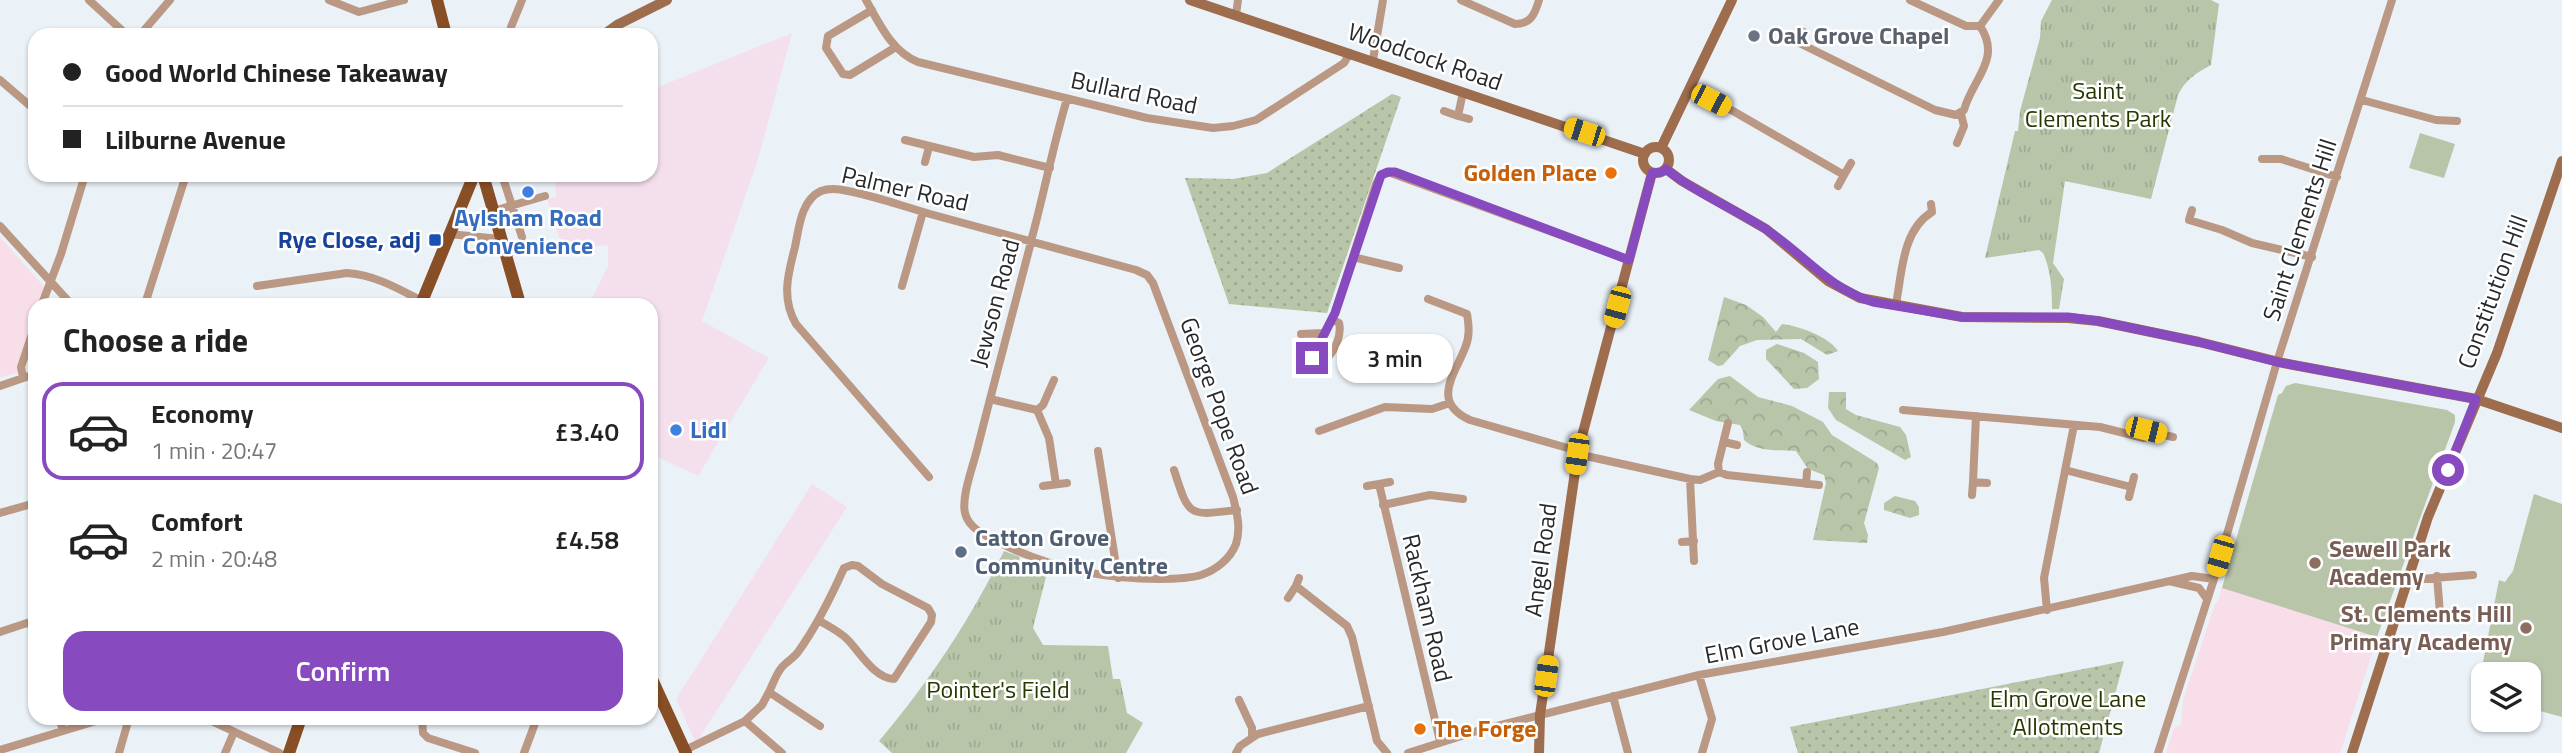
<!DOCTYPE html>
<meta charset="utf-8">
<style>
:root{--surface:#fff;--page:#f2f2f2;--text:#222;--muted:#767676;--line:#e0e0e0;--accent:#874abf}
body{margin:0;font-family:"Titillium Web",sans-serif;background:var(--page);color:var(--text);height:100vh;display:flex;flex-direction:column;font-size:26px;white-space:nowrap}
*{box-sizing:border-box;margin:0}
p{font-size:23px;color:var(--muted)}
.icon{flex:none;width:38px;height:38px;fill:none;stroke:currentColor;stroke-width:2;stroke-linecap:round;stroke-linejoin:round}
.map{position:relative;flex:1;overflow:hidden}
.sheet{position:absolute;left:28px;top:298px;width:630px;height:427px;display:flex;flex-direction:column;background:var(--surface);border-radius:21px;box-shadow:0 2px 5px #0004}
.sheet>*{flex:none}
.hud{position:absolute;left:28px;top:28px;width:630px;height:154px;border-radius:21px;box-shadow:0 2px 5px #0004;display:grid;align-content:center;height:154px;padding:0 35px;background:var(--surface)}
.tools{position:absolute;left:2471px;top:662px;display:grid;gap:14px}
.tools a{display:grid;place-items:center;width:70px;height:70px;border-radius:14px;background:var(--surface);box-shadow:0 2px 5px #0004;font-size:35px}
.end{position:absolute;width:32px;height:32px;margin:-16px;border:9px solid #874abf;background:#fff;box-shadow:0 0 0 4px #fff}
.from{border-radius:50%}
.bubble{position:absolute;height:49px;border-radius:21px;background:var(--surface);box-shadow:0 2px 5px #0004;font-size:23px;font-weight:600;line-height:49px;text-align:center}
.car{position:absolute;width:21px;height:42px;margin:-21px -10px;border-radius:9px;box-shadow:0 0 5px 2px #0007;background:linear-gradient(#f5c518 24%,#345 0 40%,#f5c518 0 76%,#345 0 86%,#f5c518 0)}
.hud b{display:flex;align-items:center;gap:24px;height:66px;font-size:26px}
.hud b+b{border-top:2px solid var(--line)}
.hud i{width:18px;height:18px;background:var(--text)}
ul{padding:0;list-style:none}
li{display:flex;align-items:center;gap:21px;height:98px;margin:0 14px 10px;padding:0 21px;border:4px solid transparent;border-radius:21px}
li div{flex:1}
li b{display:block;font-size:26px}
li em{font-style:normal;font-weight:600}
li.active{border-color:var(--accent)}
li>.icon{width:63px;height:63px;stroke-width:1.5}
h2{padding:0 35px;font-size:32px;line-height:84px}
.action{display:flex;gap:14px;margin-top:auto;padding:14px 35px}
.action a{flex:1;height:80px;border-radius:21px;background:var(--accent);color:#fff;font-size:28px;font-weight:600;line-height:80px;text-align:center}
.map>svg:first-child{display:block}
.industrial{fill:#f4dfed}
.education{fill:#f7dee8}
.grass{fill:#b8c5a9}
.forest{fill:url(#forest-crowns)}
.park{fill:url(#park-tufts)}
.garden{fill:url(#garden-dots)}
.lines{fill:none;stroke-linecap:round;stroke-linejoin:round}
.street{stroke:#ba9883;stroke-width:8}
.secondary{stroke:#9e6d4e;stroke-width:10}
.primary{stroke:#884e25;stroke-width:12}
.route{stroke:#874abf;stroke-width:9}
.worship-dot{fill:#6b7280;stroke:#fff;stroke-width:2.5}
.food-dot{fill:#e8710a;stroke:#fff;stroke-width:2.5}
.shop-dot{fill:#3f7fe0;stroke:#fff;stroke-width:2.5}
.transit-dot{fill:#1a4fb4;stroke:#fff;stroke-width:2.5}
.service-dot{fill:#5c6f8a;stroke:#fff;stroke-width:2.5}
.education-dot{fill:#8d6e63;stroke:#fff;stroke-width:2.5}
.labels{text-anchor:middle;stroke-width:5;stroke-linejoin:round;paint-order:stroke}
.worship-label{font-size:24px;font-weight:bold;fill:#5b616d;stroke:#fff;text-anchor:start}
.street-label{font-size:24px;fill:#272a2c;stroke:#fff}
.park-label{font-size:24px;fill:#263800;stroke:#fff}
.food-label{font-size:24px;font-weight:bold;fill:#c56008;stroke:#fff;text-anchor:end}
.shop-label{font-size:24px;font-weight:bold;fill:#366cbe;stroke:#fff}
.transit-label{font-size:24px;font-weight:bold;fill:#164399;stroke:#fff;text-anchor:end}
.service-label{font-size:24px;font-weight:bold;fill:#4e5e75;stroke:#fff;text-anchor:start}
.education-label{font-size:24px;font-weight:bold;fill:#785e54;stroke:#fff;text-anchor:start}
</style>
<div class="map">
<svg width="2562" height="753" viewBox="0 0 2562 753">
<defs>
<pattern id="forest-crowns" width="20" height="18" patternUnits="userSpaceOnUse" patternTransform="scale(1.75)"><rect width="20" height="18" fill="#b8c5a9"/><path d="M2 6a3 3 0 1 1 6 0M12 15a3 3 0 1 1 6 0" fill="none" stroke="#9ea992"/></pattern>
<pattern id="park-tufts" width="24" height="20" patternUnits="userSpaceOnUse" patternTransform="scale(1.75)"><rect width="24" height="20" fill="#b8c5a9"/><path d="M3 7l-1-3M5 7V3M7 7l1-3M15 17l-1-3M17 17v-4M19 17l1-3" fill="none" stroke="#9ea992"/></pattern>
<pattern id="garden-dots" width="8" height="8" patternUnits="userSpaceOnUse" patternTransform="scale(1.75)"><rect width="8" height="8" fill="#b8c5a9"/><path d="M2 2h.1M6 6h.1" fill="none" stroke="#9ea992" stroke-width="1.8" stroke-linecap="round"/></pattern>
</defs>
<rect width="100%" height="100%" fill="#eaf1f7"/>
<!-- industrial -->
<path class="industrial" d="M792 33 758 159 702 321 769 358 698 476 651 454V304H589L608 266V245L563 249 547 199 556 197 555 175H651V90Z
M812 484 847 507 696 743 676 699Z"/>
<!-- education -->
<path class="education" d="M0 237 45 288 40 304H35V319L17 373 0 377Z
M2295 383 2447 410 2455 415 2409 538 2340 753H2166L2174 728 2181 725 2183 700 2215 604 2218 601 2278 395 2282 393 2286 386Z"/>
<!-- grass -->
<path class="grass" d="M2420 133 2455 144 2444 178 2409 168Z
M2295 383 2447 410 2455 415V422L2377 637 2222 588 2278 395 2282 393 2286 386Z
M2534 494 2562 504V717L2529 708V674H2483V695L2477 693 2499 580 2505 582 2513 571Z"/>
<!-- forest -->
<path class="forest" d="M1724 297 1746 305 1763 317 1776 332 1782 324C1799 326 1828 336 1838 351L1827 355 1801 339 1757 340 1740 346 1723 365 1718 366 1708 360Z
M1777 344 1804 353 1818 362 1819 379 1807 388 1794 389 1766 359V350Z
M1730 376 1758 397 1792 406 1823 422 1832 435 1877 463 1879 468 1864 523 1868 535 1867 543 1813 540 1826 483 1824 475 1808 469 1796 451C1780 450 1756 452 1744 440L1743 431 1740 425 1716 421 1689 410 1718 379Z
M1829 392H1846V409L1856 415 1900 427 1906 435 1911 457 1905 460 1836 420 1828 408Z
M1895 496 1915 501 1919 507V515L1910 518 1884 510V503Z"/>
<!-- park -->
<path class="park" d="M2052 0H2211L2219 4 2211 65C2196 73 2185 80 2178 95L2151 199 2065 181 2053 263 2064 279 2059 309H2052C2052 290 2051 270 2043 253L2039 250 1985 258 2015 131H2018L2020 111 2040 38 2041 21Z
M1004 551 1020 557 1017 567 1046 577 1033 628 1043 645 1108 646 1113 679H1120L1127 713 1143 723 1126 753H892L879 741C929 682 970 620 1004 551Z"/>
<!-- garden -->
<path class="garden" d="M1392 94 1401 97 1327 313 1229 304 1185 178 1233 179 1267 173Z
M2124 661 2099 753H1798L1790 727Z"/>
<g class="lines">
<!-- street -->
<path class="street" d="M89 0 127 35
M329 0 359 12 404 0
M866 0C879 23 892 52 918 62L1147 118 1213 128 1233 126 1256 120 1344 63 1350 53
M1461 0 1515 24C1531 24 1535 14 1539 0
M1910 0 1966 26H1980
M872 10 828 36 826 48 843 74 850 75 896 47
M1236 15 1238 0
M1980 26 1999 0
M1781 34 1935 110 1956 115 1964 110C1973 78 2002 59 1980 26
M140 35 170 0
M510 35 511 27 522 0
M1799 42 1804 32
M1373 60 1383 0
M0 80 35 110
M1689 89 1733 111 1844 175 1851 163
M1463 92 1458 116 1469 119
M2362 100 2436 120 2457 121
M1444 111 1458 116
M905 140 974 157 998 155 1050 168
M1957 143 1964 126 1961 114
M2262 159H2281L2337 177
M925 162 929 147
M502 175 522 237
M1838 186 1844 175
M2192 210 2189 220 2222 230 2252 243 2312 257
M493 211 545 196
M0 226 71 304
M449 234 500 239
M1353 257 1399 268
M257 286 347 273C375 275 397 288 422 301
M902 286 923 212
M1428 299 1467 314C1469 326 1470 337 1465 348 1454 376 1431 402 1470 420L1578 451
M42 304 61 254 85 175
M145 304 186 175
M1896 304C1902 273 1902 230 1932 212L1931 204
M1301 334 1325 333
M1315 354 1326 359C1335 351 1342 335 1339 323L1332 319
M1297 363 1312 358 1335 313 1376 184 1381 175 1388 172 1629 260
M23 378 21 367 35 325
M0 386 35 374
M990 399 1037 410 1043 405 1054 380
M1037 410 1049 438 1056 484
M1903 410 2100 427 2144 438 2148 425
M1976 416 1973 482 1987 483
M1728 423 1718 464 1719 472 1727 475 1819 485
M1319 431 1385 407 1432 409 1450 403
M2146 431 2173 437
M1724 442 1737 445
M1098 451 1118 578
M1577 454 1690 479 1700 480 1719 472
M1174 470C1189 517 1188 516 1237 510
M2065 470 2131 487
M929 477 796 324C781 298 788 274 795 247 799 228 801 200 821 191 829 188 839 189 848 191 875 196 902 206 930 214 998 232 1067 251 1136 270L1147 275 1153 283 1233 497C1237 513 1241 528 1236 544 1230 559 1216 570 1201 575 1188 579 1172 579 1159 579 1104 579 1050 568 1000 543 987 537 968 528 965 513 961 496 974 464 978 446 995 379 1013 312 1030 246L1031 241C1044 194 1053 145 1067 99
M1690 479 1694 561
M1379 484 1390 482
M1806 484 1807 472
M1043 486 1067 483
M1367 486 1379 484 1440 741
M1972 495 1973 482
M2129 497 2134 477
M1383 505 1430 495 1463 499
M0 513 35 503
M1682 542 1694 541
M2437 576 2440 613 2454 617
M1299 578 1296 586 1347 626 1352 637 1377 741 1387 753
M2407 580 2473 575
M2173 582 2199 588 2207 599
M1288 598 1296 586
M2047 610 2044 578 2074 425
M818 620C828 626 839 631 847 639 860 652 874 678 894 679L931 622 932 615 928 608 882 584 858 566 852 565 844 568C831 597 817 626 798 652 794 658 787 661 782 667 776 674 773 684 769 692L820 726
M0 632 30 622 35 638
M1699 675 1712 719 1702 753
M1613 696 1628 753
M1239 700 1252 728V736
M59 718 63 730
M205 718 280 753
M422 718 423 733 428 738 475 753
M745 721 762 705 769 692
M0 750 106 718
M685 750 745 721 782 753
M119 753 129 718
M225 753 234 732
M524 753 537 718
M1236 753 1240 746 1258 734 1369 706
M1408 753 1477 731 1699 675 1943 632 2192 576 2214 579
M2158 753 2214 579 2277 362 2392 0"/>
<!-- secondary -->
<path class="secondary" d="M1190 0 1645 154
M603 35 617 25 667 0
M1643 160a13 13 0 1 1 26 0a13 13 0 1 1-26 0Z
M1661 148 1732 0
M1666 169 1682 181 1766 229 1828 281 1860 298 1962 317 2068 318 2098 321 2199 342 2283 363 2476 399 2562 428
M1539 753 1540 715 1578 451 1652 173
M2352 753 2428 517 2497 353 2562 161"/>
<!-- primary -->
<path class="primary" d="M437 0 446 35
M483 175 520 304
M421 304 474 175
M651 677 686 753
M289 753 301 718"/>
</g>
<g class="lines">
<!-- route -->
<path class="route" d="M1312 358 1335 313 1381 175 1388 172H1395L1629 260 1652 173 1662 172 1666 169C1697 194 1735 209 1767 230 1805 255 1828 288 1873 302L1962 317H2068L2098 321 2199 342 2277 362 2476 399 2448 470"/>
</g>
<!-- markers -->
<circle class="worship-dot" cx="1754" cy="36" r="7"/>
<g class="food-dot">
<circle cx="1611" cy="173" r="7"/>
<circle cx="1420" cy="729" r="7"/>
</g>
<g class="shop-dot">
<circle cx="528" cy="192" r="7"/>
<circle cx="676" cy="430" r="7"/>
</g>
<rect class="transit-dot" x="428" y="233" width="14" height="14" rx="3.5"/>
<circle class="service-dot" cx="961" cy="552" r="7"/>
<g class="education-dot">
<circle cx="2315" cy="563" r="7"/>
<circle cx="2526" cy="628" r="7"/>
</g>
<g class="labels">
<!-- worship labels -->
<g class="worship-label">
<text x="1768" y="44">Oak Grove Chapel</text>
</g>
<!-- street labels -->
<g class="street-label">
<text transform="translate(1425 57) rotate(19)" y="8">Woodcock Road</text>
<text transform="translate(1134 93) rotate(12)" y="8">Bullard Road</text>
<text transform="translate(905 189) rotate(13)" y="8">Palmer Road</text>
<text transform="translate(2300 230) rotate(-72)" y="8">Saint Clements Hill</text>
<text transform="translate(2493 292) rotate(-70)" y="8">Constitution Hill</text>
<text transform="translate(995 303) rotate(-75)" y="8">Jewson Road</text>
<text transform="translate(1219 406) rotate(70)" y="8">George Pope Road</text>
<text transform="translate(1541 560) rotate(-82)" y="8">Angel Road</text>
<text transform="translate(1427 608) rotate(77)" y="8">Rackham Road</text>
<text transform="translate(1782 641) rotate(-11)" y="8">Elm Grove Lane</text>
</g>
<!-- park labels -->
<g class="park-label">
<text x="2098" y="99">Saint<tspan x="2098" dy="28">Clements Park</tspan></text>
<text x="998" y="698">Pointer's Field</text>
<text x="2068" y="707">Elm Grove Lane<tspan x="2068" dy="28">Allotments</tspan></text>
</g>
<!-- food labels -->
<g class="food-label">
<text x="1597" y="181">Golden Place</text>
<text x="1434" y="737" text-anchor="start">The Forge</text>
</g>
<!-- shop labels -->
<g class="shop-label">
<text x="528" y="226">Aylsham Road<tspan x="528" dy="28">Convenience</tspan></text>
<text x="690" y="438" text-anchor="start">Lidl</text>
</g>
<!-- transit labels -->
<g class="transit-label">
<text x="421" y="248">Rye Close, adj</text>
</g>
<!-- service labels -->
<g class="service-label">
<text x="975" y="546">Catton Grove<tspan x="975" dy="28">Community Centre</tspan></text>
</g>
<!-- education labels -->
<g class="education-label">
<text x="2329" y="557">Sewell Park<tspan x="2329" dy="28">Academy</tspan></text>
<text x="2512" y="622" text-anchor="end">St. Clements Hill<tspan x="2512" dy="28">Primary Academy</tspan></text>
</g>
</g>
</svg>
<div class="tools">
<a><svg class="icon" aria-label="layers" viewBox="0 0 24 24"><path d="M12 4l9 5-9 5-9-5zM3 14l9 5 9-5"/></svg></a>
</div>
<i class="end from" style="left:2448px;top:470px"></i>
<i class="end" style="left:1312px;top:358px"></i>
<div class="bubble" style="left:1337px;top:334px;width:116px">3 min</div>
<i class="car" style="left:1711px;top:100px;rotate:117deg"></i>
<i class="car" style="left:1584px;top:132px;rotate:288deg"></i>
<i class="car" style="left:1617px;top:307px;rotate:195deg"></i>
<i class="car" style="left:2146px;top:430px;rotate:104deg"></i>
<i class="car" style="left:1577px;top:454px;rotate:188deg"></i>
<i class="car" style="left:2220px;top:556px;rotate:196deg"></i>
<i class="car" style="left:1546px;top:676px;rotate:8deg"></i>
<div class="hud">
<b><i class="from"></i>Good World Chinese Takeaway</b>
<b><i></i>Lilburne Avenue</b>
</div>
<section class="sheet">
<h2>Choose a ride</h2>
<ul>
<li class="active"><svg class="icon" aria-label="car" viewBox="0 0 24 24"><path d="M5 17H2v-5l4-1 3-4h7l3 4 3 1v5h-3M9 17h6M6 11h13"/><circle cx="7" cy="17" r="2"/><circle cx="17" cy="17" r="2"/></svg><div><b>Economy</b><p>1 min · 20:47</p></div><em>£3.40</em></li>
<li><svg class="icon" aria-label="car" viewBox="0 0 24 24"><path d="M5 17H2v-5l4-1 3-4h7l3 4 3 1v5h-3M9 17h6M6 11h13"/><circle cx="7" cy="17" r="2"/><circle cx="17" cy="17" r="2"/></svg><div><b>Comfort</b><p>2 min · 20:48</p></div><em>£4.58</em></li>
</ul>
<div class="action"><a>Confirm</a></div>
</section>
</div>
